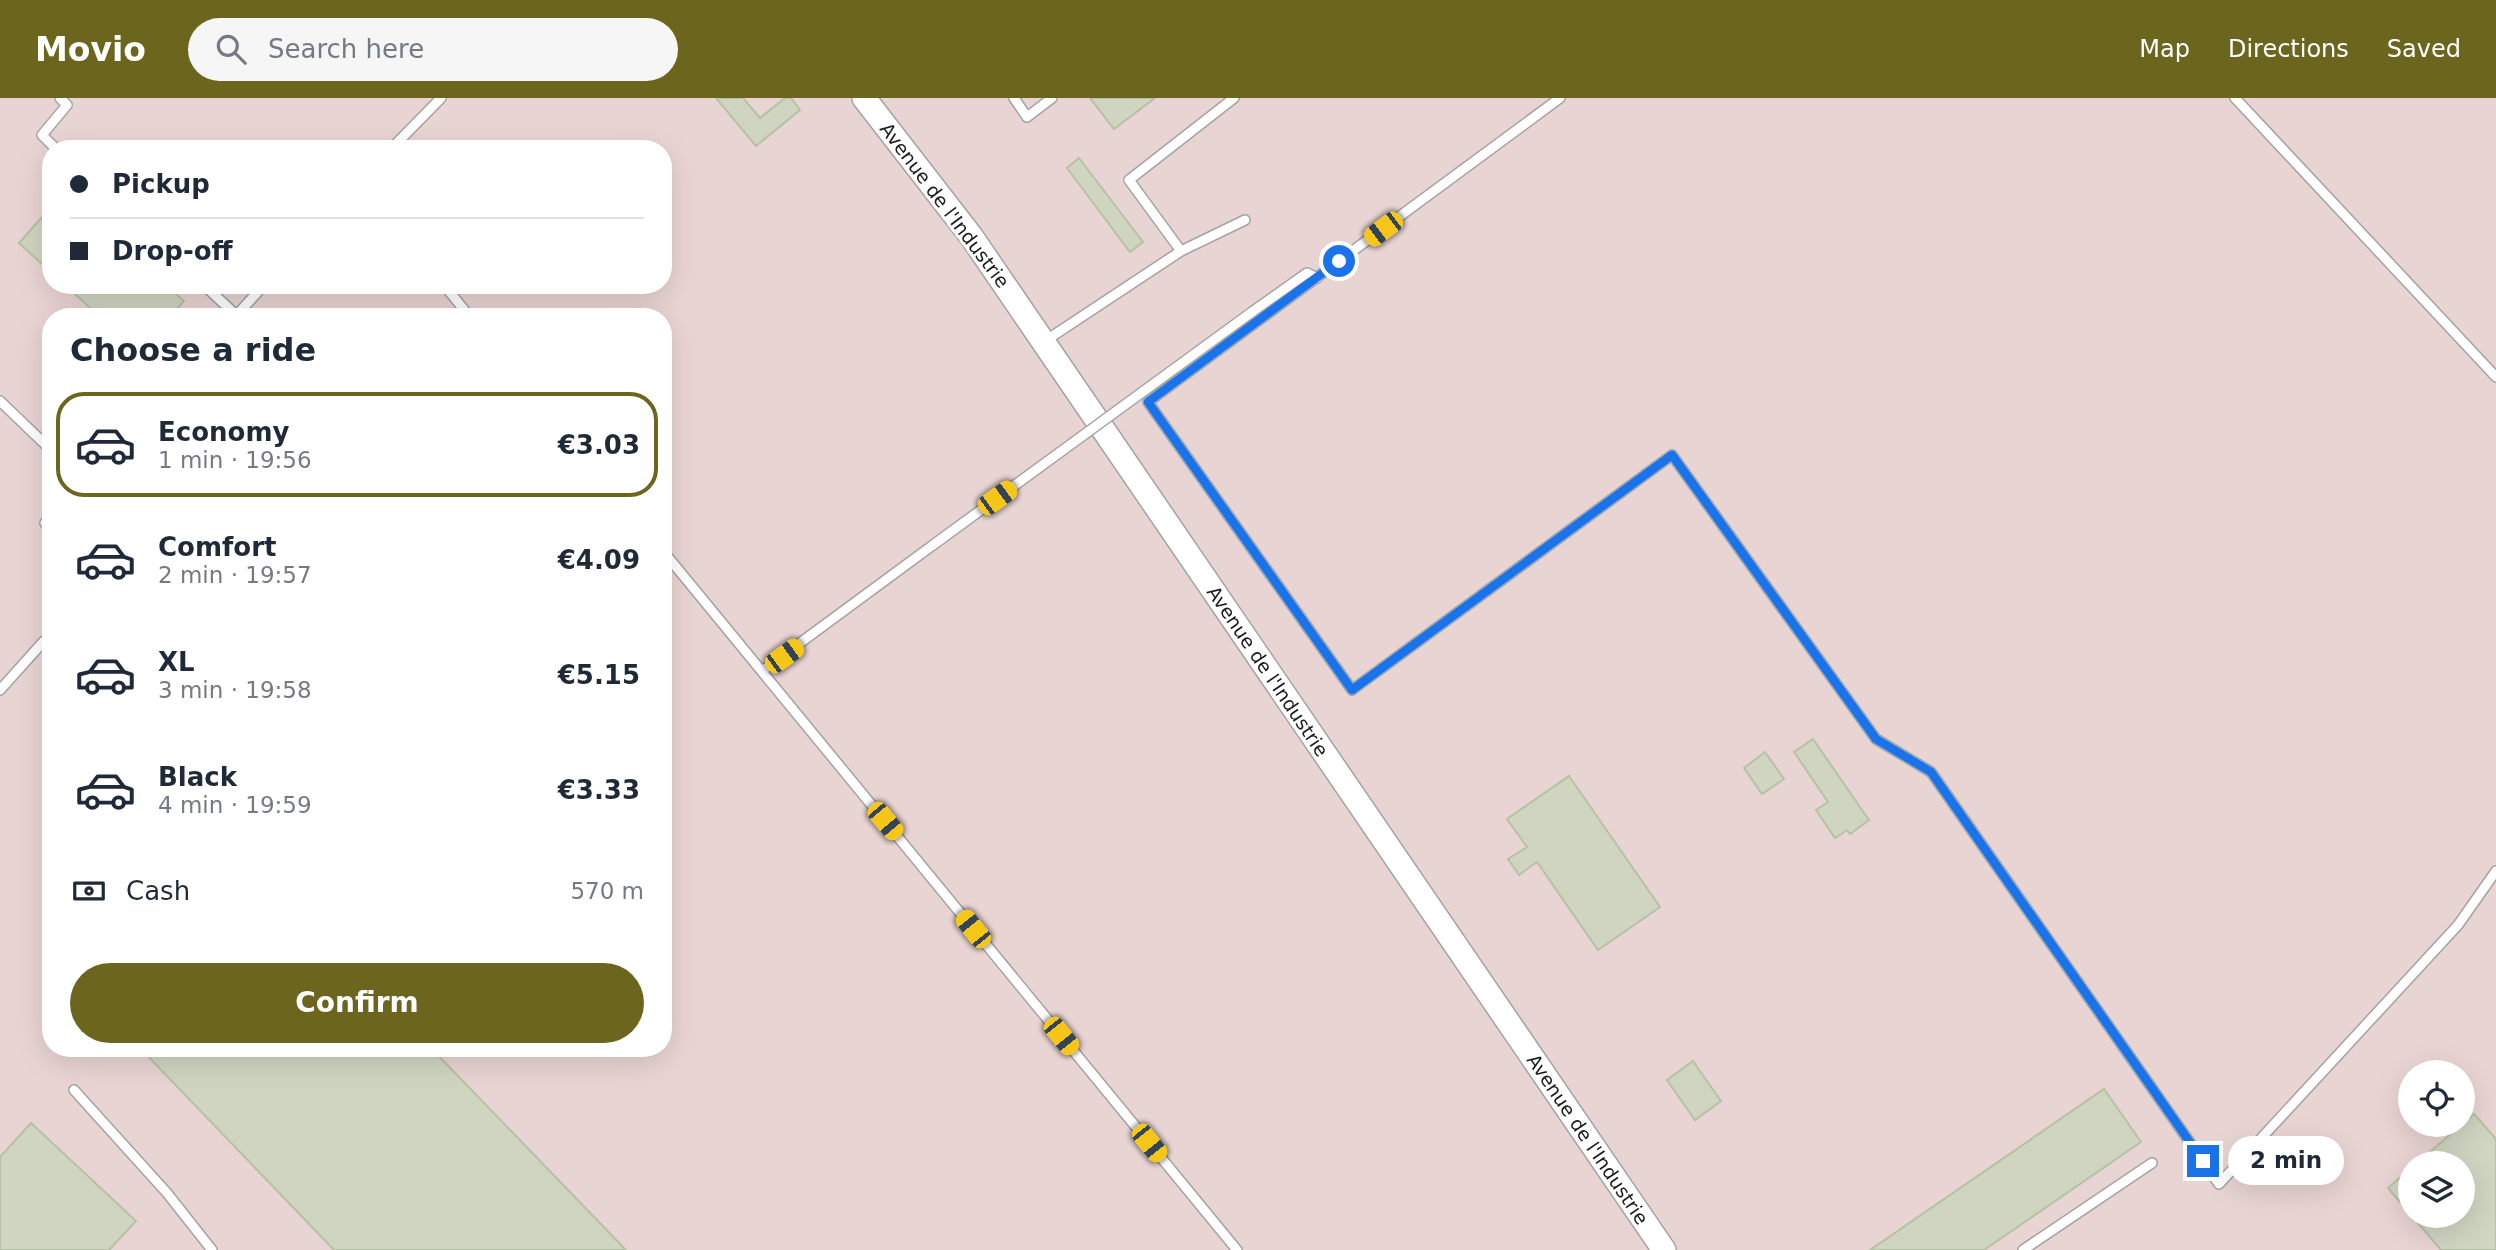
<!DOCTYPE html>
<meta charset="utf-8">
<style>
:root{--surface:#fff;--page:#f6f6f7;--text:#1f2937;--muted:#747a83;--line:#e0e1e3;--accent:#6b651e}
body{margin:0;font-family:"DejaVu Sans",sans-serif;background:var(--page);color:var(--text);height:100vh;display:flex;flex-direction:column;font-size:26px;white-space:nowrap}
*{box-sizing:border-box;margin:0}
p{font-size:23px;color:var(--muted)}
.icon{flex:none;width:38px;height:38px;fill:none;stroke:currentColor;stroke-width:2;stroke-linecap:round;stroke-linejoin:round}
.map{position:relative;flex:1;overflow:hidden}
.side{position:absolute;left:42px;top:210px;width:630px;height:749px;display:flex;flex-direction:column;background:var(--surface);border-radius:28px;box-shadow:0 7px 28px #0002}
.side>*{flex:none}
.banner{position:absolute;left:42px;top:42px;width:630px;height:154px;border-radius:28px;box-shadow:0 7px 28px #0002;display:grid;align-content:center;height:154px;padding:0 28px;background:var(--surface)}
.buttons{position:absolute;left:2398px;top:962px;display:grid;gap:14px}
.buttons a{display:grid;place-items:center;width:77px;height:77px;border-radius:50%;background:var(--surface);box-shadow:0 7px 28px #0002;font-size:35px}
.end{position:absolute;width:32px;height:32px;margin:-16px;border:9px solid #1a73e8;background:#fff;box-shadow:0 0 0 4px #fff}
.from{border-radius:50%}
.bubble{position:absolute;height:49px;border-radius:24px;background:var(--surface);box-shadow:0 7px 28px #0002;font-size:23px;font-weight:600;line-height:49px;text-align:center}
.car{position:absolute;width:21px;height:42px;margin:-21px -10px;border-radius:9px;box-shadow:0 0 5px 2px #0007;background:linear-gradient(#f5c518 24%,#345 0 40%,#f5c518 0 76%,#345 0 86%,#f5c518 0)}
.banner b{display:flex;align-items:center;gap:24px;height:66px;font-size:26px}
.banner b+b{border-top:2px solid var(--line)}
.banner i{width:18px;height:18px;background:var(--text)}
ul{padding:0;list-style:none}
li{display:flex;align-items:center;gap:21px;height:105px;margin:0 14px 10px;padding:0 14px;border:4px solid transparent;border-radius:28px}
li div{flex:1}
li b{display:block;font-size:26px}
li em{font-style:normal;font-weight:600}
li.selected{border-color:var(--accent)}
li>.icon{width:63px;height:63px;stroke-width:1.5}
h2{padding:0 28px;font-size:32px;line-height:84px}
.pay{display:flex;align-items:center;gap:18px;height:77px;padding:0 28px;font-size:26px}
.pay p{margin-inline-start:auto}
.action{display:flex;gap:14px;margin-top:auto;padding:14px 28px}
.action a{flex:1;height:80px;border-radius:42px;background:var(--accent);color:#fff;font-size:28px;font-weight:600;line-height:80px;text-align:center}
header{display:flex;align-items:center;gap:42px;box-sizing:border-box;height:98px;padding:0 35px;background:var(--accent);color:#fff}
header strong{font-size:33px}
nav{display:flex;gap:38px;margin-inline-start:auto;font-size:24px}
.search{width:490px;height:63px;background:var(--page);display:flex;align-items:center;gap:18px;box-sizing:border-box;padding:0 24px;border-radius:38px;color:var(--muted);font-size:26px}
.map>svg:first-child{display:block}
.industrial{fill:#e8d4d3;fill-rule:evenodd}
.building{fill:#cfd5c1;stroke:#b7c1a3;stroke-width:2}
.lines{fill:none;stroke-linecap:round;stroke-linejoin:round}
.service-casing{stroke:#a3a3a3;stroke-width:12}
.tertiary-casing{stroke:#a3a3a3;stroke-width:26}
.service{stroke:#fff;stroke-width:9}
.tertiary{stroke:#fff;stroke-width:23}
.service-bridge-casing{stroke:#a3a3a3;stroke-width:12;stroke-linecap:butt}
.service-bridge{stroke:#fff;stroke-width:9}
.route{stroke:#1a73e8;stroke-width:9}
.labels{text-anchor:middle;stroke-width:6;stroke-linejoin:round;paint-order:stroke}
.street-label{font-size:19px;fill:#1c1c1c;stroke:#fff}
</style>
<header>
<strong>Movio</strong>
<div class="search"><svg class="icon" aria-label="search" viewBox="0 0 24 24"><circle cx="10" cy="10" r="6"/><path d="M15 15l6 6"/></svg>Search here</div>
<nav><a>Map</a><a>Directions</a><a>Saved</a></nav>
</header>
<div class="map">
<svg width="2496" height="1152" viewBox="0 0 2496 1152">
<rect width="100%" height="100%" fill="#e7eee1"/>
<!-- industrial -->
<path class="industrial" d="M0 0H2496V1152H0ZM51 51H663V187H51ZM51 219H663V950H51ZM2410 975H2462V1027H2410ZM2410 1066H2462V1118H2410Z"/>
<!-- building -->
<path class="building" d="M716 0H743L760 20 785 0H791L800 12 756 48Z
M1090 0H1155L1114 31Z
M1079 60 1143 144 1130 154 1067 70Z
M51 109V174L19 145Z
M65 187H166L184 203 170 219H100Z
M1813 641 1869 722 1850 736 1847 732 1835 740 1816 712 1828 704 1794 654Z
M1765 654 1784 681 1762 696 1744 670Z
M1569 678 1660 809 1598 852 1537 764 1519 777 1508 761 1527 749 1507 721Z
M140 950H431L626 1152H334Z
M1693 963 1721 1003 1695 1022 1667 982Z
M2104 991 2141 1044 1984 1152H1870Z
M2474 1016 2496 1041V1152H2441L2412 1118H2462V1066H2416Z
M31 1025 136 1123 109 1152H0V1059Z
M2410 1071V1116L2388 1090Z"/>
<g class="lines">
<!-- service casing -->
<g class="service-casing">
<path id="service" d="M1014 0 1027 19 1052 0
M1560 0 1148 304 1352 592 1672 357 1876 641 1931 674 2219 1086 2458 827 2496 773
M2235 0 2496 279
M56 51 42 37 67 7 60 0
M391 51 441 0
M1181 153 1129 82 1234 0
M204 187 236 217
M444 187 470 219
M1252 214 1307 175 1317 180
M235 219 264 187
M1045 243 1181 153 1245 122
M0 303 51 352
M51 419 45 425 51 431
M663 453 1237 1152
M762 573 933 447
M0 592 44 543
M74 992 167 1095 212 1152
M2023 1152 2152 1065"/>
</g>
<!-- tertiary casing -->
<g class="tertiary-casing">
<path id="tertiary" d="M864 0 971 138 1664 1152"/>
</g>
<!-- service -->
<use href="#service" class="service"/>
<!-- tertiary -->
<use href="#tertiary" class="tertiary"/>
<!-- service-bridge casing -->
<g class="service-bridge-casing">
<path id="service-bridge" d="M933 447 1252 214"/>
</g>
<!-- service-bridge -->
<use href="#service-bridge" class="service-bridge"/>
</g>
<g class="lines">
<!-- route -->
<path class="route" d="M1339 163 1148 304 1352 592 1672 357 1876 641 1931 674 2203 1063"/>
</g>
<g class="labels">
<!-- street labels -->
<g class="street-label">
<text transform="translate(945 107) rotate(53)" y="7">Avenue de l'Industrie</text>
<text transform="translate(1268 573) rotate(56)" y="7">Avenue de l'Industrie</text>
<text transform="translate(1588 1041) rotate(56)" y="7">Avenue de l'Industrie</text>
</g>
</g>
</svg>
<div class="buttons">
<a><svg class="icon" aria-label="locate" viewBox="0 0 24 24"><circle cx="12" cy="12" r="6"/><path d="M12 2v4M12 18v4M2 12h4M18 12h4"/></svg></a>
<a><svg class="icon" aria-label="layers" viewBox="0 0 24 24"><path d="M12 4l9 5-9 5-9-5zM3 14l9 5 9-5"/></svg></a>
</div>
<i class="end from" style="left:1339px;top:163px"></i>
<i class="end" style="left:2203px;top:1063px"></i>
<div class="bubble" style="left:2228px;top:1038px;width:116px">2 min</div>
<i class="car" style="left:1383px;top:131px;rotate:233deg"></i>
<i class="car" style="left:997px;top:400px;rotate:54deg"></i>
<i class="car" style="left:784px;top:558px;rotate:54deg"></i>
<i class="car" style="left:885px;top:723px;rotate:140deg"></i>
<i class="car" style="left:973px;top:831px;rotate:321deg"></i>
<i class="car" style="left:1061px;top:938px;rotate:141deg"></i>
<i class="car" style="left:1149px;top:1045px;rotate:141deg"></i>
<div class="banner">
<b><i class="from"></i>Pickup</b>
<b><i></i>Drop-off</b>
</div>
<section class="side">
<h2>Choose a ride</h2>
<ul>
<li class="selected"><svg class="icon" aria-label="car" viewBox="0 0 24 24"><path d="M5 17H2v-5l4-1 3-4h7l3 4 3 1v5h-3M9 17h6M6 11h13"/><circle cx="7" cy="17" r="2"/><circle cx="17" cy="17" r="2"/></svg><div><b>Economy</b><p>1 min · 19:56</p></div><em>€3.03</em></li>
<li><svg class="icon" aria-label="car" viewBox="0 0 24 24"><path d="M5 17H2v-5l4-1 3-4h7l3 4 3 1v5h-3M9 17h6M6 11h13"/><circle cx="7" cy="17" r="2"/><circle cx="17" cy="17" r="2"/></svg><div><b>Comfort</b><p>2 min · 19:57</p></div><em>€4.09</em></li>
<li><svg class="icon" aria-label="car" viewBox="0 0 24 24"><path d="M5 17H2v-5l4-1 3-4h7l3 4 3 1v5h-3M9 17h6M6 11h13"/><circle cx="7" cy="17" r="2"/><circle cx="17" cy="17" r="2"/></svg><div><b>XL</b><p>3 min · 19:58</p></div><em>€5.15</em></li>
<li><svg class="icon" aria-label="car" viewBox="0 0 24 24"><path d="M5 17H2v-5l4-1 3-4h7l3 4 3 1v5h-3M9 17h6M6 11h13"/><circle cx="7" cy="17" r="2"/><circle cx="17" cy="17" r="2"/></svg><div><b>Black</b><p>4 min · 19:59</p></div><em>€3.33</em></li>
</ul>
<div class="pay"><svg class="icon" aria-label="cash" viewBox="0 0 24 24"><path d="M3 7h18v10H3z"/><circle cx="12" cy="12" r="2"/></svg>Cash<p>570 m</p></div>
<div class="action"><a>Confirm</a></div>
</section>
</div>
